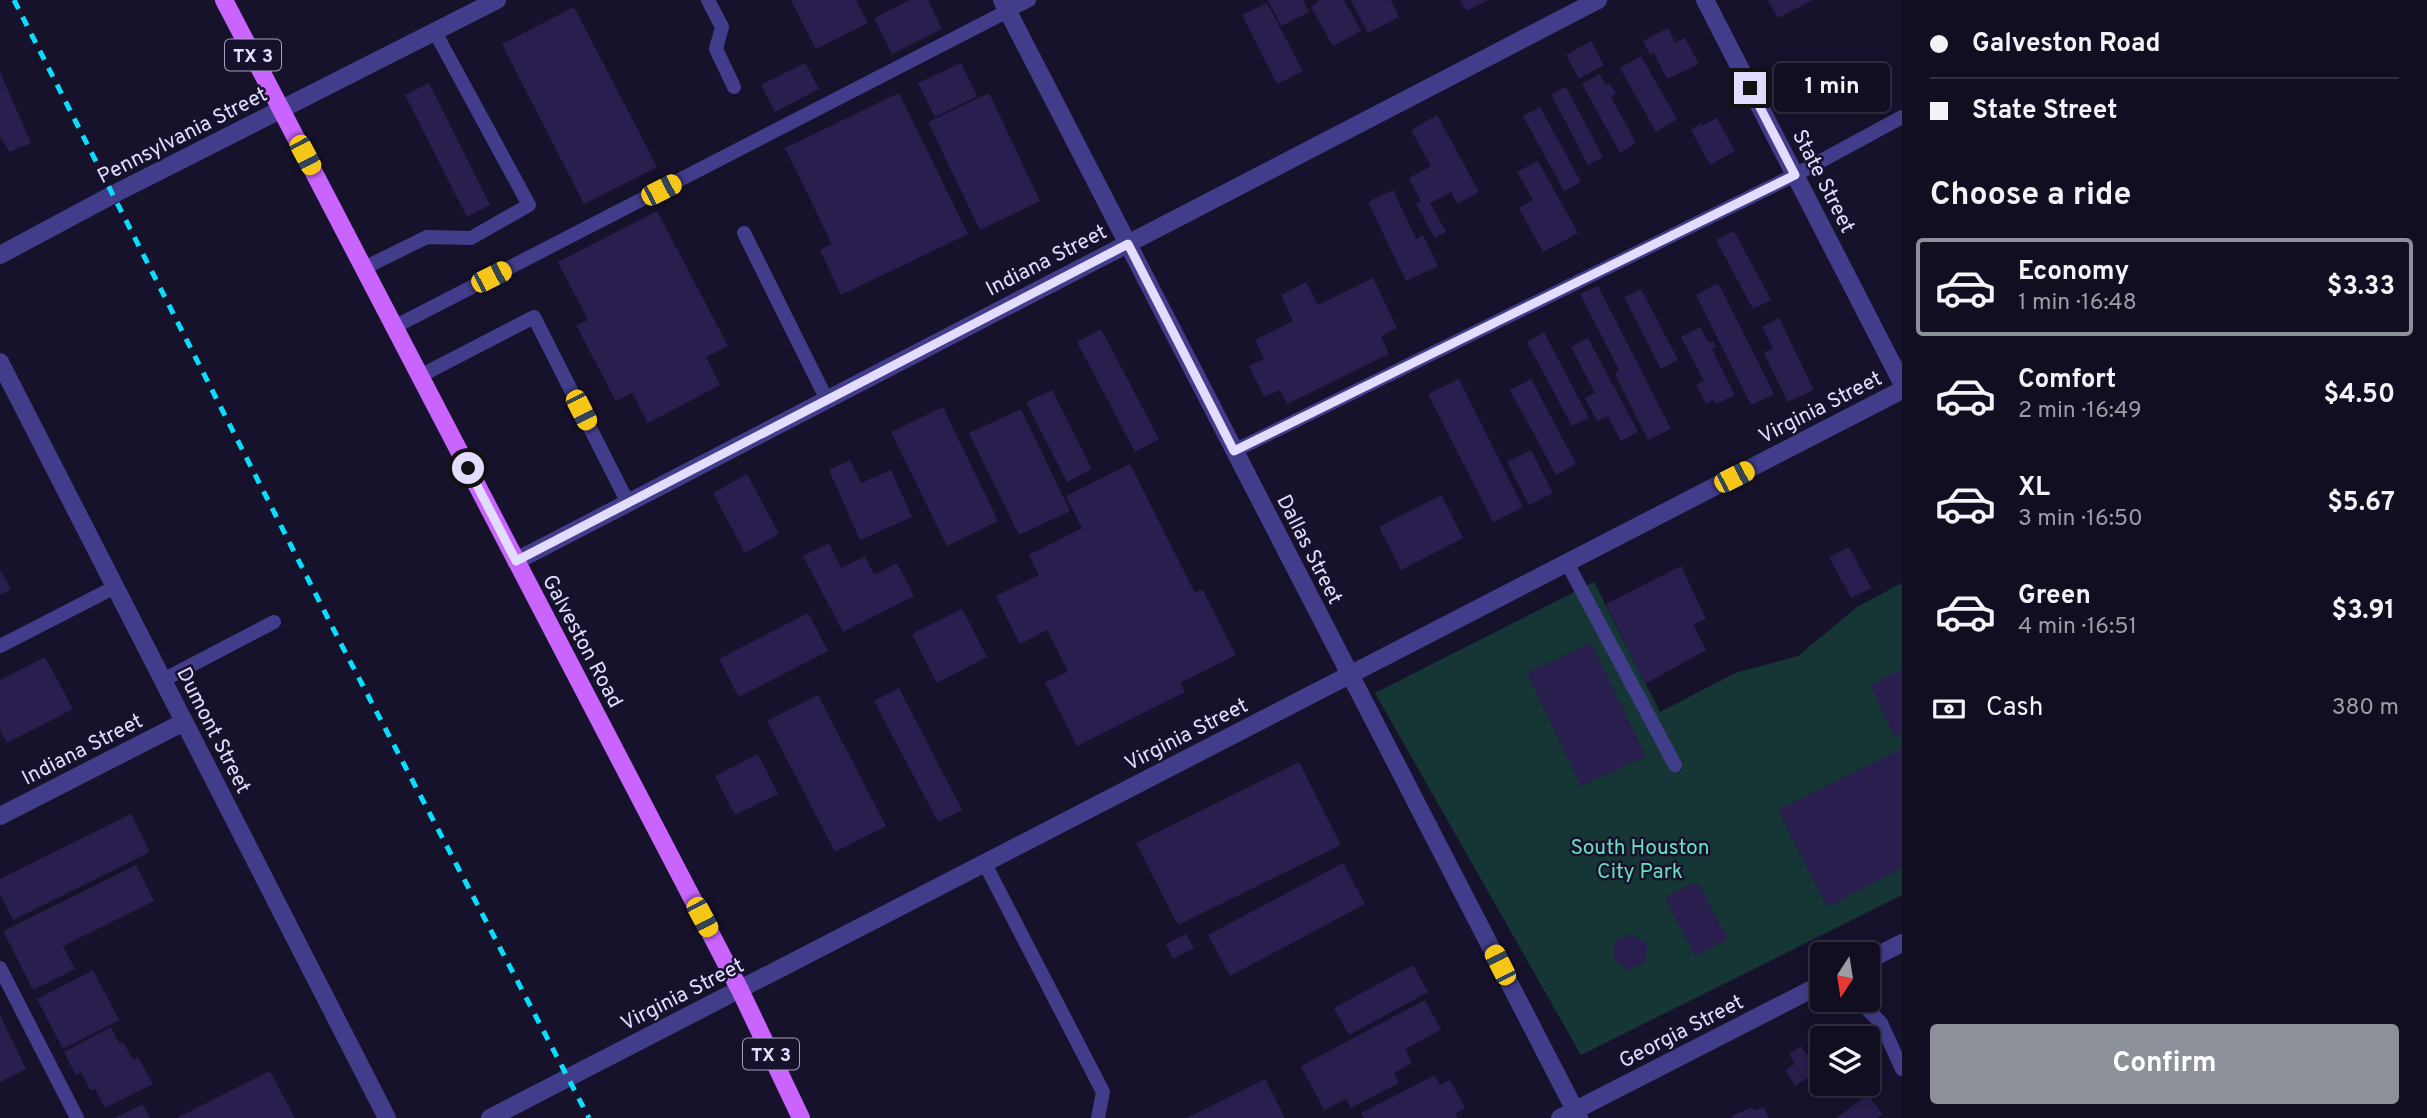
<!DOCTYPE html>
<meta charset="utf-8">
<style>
:root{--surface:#110e21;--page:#1e1c2e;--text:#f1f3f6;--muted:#9c9ca5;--line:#302e3f;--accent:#8c9099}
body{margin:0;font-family:Overpass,sans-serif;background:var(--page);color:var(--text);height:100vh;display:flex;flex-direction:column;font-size:26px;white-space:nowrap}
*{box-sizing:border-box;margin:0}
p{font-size:23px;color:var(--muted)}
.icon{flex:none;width:38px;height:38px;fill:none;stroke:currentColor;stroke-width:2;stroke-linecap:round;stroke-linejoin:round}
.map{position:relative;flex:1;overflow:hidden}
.drawer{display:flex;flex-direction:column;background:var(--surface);width:525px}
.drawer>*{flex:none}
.guide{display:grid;align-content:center;height:154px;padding:0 28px;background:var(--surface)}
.needle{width:46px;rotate:192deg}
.controls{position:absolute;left:1810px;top:942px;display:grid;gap:14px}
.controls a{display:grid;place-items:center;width:70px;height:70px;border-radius:7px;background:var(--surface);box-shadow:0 4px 18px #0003,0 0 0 2px var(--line);font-size:35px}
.end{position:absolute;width:32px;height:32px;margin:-16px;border:9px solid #e2ddff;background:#111;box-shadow:0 0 0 4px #111}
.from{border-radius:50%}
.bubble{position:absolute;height:49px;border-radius:7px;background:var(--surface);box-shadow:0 4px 18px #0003,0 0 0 2px var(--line);font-size:23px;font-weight:700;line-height:49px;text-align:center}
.car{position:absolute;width:21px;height:42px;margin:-21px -10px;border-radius:9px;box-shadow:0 0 5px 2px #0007;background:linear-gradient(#f5c518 24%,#345 0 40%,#f5c518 0 76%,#345 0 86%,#f5c518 0)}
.guide b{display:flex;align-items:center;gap:24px;height:66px;font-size:26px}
.guide b+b{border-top:2px solid var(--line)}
.guide i{width:18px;height:18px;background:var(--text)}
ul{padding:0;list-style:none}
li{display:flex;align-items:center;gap:21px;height:98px;margin:0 14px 10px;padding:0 14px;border:4px solid transparent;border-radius:7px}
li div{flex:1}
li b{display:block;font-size:26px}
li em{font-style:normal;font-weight:700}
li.on{border-color:var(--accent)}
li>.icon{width:63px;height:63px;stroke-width:1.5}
h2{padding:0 28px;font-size:32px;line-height:84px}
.pay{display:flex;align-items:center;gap:18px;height:77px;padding:0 28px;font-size:26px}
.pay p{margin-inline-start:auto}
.primary-button{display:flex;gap:14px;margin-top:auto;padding:14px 28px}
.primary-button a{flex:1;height:80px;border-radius:7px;background:var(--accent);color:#fff;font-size:28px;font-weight:700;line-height:80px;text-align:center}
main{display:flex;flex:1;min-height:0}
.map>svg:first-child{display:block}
.green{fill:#153635}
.building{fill:#291e4d}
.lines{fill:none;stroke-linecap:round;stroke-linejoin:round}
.service{stroke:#423d8a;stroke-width:14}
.minor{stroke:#423d8a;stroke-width:18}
.primary{stroke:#c965fe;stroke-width:18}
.rail{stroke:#0bdefd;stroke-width:5;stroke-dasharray:10 9;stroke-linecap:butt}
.route{stroke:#e2ddff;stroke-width:9}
.labels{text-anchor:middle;stroke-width:5;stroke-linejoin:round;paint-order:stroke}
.shield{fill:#17122c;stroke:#a5a0c0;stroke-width:2}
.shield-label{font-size:19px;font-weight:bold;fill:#e2ddff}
.street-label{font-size:21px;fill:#e2ddff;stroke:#17122c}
.park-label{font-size:21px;fill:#67e0c5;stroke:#17122c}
</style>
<main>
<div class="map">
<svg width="1902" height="1118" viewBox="0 0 1902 1118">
<rect width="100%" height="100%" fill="#17122c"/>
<!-- green -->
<path class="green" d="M1594 582 1660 712 1735 673 1798 656 1857 607 1902 583V895L1581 1055 1375 693Z"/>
<!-- building -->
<path class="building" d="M791 0H856L868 23 816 49Z
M910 0H928L942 29 892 54 874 18Z
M1268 0H1303L1309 12 1281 26Z
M1317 0H1344L1361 31 1333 46 1311 7 1319 2Z
M1351 0H1391L1399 17 1368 33Z
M1460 0H1489L1466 11Z
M1768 0H1813L1778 18Z
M1267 3 1303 71 1277 84 1242 15Z
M574 7 657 167 584 204 502 44Z
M1668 28 1675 43 1685 38 1699 64 1667 79 1654 53 1650 55 1643 41Z
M1591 41 1604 65 1579 79 1566 55Z
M1641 56 1677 119 1656 132 1620 68Z
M805 63 819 89 775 112 761 85Z
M961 63 977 96 935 117 918 83Z
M0 72 31 143 9 152 0 136Z
M1600 74 1606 85 1610 83 1616 94 1611 97 1636 143 1620 153 1582 84Z
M429 83 490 205 467 217 405 95Z
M1566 87 1603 157 1588 165 1551 94Z
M899 93 968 234 841 295 820 250 832 244 785 148Z
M989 93 1040 201 980 230 928 122Z
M1540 107 1581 182 1564 191 1523 116Z
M1437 115 1479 192 1457 204 1451 192 1430 203 1446 232 1435 238 1416 204 1421 201 1409 178 1431 166 1411 130Z
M1717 118 1735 151 1710 165 1691 130 1701 123 1703 125Z
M1538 161 1578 233 1543 252 1519 208 1533 200 1517 172Z
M1393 190 1416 239 1423 235 1438 266 1406 281 1368 202Z
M657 211 728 346 706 357 720 385 648 423 632 393 616 401 576 325 588 320 558 262Z
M1734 231 1771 300 1753 309 1716 240Z
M1373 278 1397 328 1381 336 1389 354 1287 404 1280 390 1264 397 1249 366 1264 359 1255 340 1293 321 1281 295 1306 282 1318 305Z
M1718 283 1774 394 1751 405 1696 295Z
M1598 286 1671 429 1648 440 1615 375 1619 370 1580 294Z
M1641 289 1678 360 1661 369 1624 297Z
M1779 318 1814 390 1788 402 1764 353 1773 348 1762 327Z
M1700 327 1709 343 1713 341 1716 347 1712 349 1735 395 1716 404 1713 400 1706 404 1696 385 1704 381 1681 337Z
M1101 329 1159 439 1135 452 1077 342Z
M1544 332 1589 418 1572 426 1527 342Z
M1588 338 1638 432 1621 441 1608 416 1597 421 1585 398 1595 393 1571 347Z
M1459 379 1523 507 1493 522 1428 394Z
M1531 379 1576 464 1556 475 1510 390Z
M1052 390 1092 469 1067 482 1026 402Z
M943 407 998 521 947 546 891 432Z
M1021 409 1070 511 1019 535 969 433Z
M1531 450 1553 493 1529 505 1507 462Z
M850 460 861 483 891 470 912 517 860 540 829 470Z
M1130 464 1195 593 1202 589 1236 655 1180 683 1185 692 1077 746 1045 683 1068 671 1047 630 1020 644 996 596 1039 575 1029 555 1082 528 1066 496Z
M747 474 779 534 745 553 713 493Z
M1441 495 1463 538 1401 570 1379 527Z
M829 543 841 568 865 556 874 575 897 563 914 596 843 632 803 556Z
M1849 547 1871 588 1851 598 1829 557Z
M1681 566 1706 619 1693 624 1706 650 1645 684 1606 604Z
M0 569 11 589 0 595Z
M962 609 987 657 937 683 912 634Z
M808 613 828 651 739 697 719 659Z
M1591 643 1646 756 1581 786 1527 673Z
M45 657 73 709 7 743 0 729V680Z
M1902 669V733L1894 737 1871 685Z
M899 688 962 810 938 822 874 701Z
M818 695 886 826 835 852 767 721Z
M1902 749V868L1827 907 1778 810Z
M758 754 778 794 735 815 715 776Z
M1299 762 1341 845 1178 925 1136 843Z
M131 814 150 852 13 920 0 894V879Z
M1343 863 1365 904 1230 976 1208 935Z
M136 865 154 901 63 946 75 969 33 990 3 931Z
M1697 881 1728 939 1695 956 1665 898Z
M1186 934 1194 948 1173 959 1166 944Z
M1632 934 1647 944 1645 962 1628 970 1613 959 1615 941Z
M1413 965 1428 992 1349 1035 1334 1008Z
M93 970 119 1020 63 1049 37 999Z
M1425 1000 1441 1030 1405 1049 1412 1063 1394 1073 1399 1083 1351 1108 1346 1099 1324 1110 1301 1066Z
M0 1015 26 1069 0 1082Z
M111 1027 119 1043 123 1042 133 1060 138 1057 153 1084 105 1108 95 1089 91 1091 81 1072 76 1075 64 1052Z
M1801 1046 1807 1055 1822 1046V1069L1795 1086 1785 1070 1795 1064 1789 1054Z
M270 1071 295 1118H177L234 1089Z
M1435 1075 1440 1085 1450 1080 1465 1108 1455 1114 1458 1118H1364L1361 1113Z
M1265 1079 1285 1118H1187Z
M1868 1095 1882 1114 1877 1118H1836Z
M143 1104 150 1118H115Z
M1752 1107 1754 1111 1764 1107 1769 1118H1733L1732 1116Z"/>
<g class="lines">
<!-- service -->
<path class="service" d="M708 0 722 27 716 49 734 87
M744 233 827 400
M364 268 427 237 471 238 529 205 435 32
M394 327 1029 0
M420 376 534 317 628 503
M1234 451 1795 175 1902 117
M1567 563 1675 765
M0 646 115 587
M163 680 274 622
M985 864 1103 1092 1098 1118
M0 968 77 1118
M1857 999 1881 1023 1902 1069"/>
<!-- minor -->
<path class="minor" d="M1002 0 1579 1118
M1705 0 1902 383
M0 255 114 194 497 0
M0 362 387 1118
M516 561 1598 0
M0 816 184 722
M1867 961 1902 943
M490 1118 1902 390
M1560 1118 1822 984"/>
<!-- primary -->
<path class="primary" d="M224 0 740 990 801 1118"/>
<!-- rail -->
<path class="rail" d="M14 0 340 642 589 1118"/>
</g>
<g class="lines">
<!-- route -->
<path class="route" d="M468 468 516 561 1128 244 1234 451 1795 175 1750 88"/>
</g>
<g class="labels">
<!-- shield labels -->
<g class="shield">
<rect x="225" y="39.5" width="56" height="31" rx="5"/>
<rect x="743" y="1038.5" width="56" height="31" rx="5"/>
</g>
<g class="shield-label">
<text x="253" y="62">TX 3</text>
<text x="771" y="1061">TX 3</text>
</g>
<!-- street labels -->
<g class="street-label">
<text transform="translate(182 135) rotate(-27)" y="7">Pennsylvania Street</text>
<text transform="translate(1824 181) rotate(63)" y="7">State Street</text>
<text transform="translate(1046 260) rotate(-27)" y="7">Indiana Street</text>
<text transform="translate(1820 407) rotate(-27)" y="7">Virginia Street</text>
<text transform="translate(1310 549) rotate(63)" y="7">Dallas Street</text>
<text transform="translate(583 641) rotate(62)" y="7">Galveston Road</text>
<text transform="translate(214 730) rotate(63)" y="7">Dumont Street</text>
<text transform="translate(1186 734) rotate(-27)" y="7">Virginia Street</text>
<text transform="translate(82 749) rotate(-27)" y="7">Indiana Street</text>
<text transform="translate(682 994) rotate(-27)" y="7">Virginia Street</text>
<text transform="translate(1681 1031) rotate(-27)" y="7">Georgia Street</text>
</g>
<!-- park labels -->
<g class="park-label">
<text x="1640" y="854">South Houston<tspan x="1640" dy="24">City Park</tspan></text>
</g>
</g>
</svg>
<div class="controls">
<a><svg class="needle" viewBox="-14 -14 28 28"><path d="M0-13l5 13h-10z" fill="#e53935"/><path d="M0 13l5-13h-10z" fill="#9c9ca5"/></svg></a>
<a><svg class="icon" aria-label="layers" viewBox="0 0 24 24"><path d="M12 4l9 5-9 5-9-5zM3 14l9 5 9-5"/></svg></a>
</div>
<i class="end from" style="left:468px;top:468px"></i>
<i class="end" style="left:1750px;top:88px"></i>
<div class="bubble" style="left:1774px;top:63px;width:116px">1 min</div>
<i class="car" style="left:305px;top:155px;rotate:152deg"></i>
<i class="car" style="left:661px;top:190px;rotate:63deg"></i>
<i class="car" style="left:491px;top:277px;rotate:63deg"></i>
<i class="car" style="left:581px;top:410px;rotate:153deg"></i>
<i class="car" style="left:1734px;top:477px;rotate:63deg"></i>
<i class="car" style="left:702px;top:917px;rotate:152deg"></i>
<i class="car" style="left:1500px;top:965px;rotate:333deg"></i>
</div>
<section class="drawer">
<div class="guide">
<b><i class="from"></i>Galveston Road</b>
<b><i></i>State Street</b>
</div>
<h2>Choose a ride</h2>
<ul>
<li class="on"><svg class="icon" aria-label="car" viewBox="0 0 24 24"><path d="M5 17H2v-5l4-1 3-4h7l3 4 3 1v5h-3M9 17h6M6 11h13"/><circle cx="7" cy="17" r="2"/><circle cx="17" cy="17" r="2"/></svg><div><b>Economy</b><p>1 min · 16:48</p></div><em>$3.33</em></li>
<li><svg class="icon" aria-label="car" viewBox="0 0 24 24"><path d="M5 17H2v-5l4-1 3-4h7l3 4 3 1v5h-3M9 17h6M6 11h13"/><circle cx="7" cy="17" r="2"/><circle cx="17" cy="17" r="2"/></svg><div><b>Comfort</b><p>2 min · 16:49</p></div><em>$4.50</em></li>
<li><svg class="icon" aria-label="car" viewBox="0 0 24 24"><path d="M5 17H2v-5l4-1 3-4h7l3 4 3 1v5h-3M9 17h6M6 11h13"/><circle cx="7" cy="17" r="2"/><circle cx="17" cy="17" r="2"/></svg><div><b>XL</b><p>3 min · 16:50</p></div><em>$5.67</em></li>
<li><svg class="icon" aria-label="car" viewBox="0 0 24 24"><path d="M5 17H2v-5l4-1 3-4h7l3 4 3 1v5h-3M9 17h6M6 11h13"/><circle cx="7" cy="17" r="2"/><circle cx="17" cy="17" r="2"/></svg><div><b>Green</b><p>4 min · 16:51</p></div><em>$3.91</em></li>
</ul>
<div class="pay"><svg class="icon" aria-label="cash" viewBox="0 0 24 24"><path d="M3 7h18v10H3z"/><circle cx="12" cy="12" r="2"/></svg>Cash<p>380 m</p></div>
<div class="primary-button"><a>Confirm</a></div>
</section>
</main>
